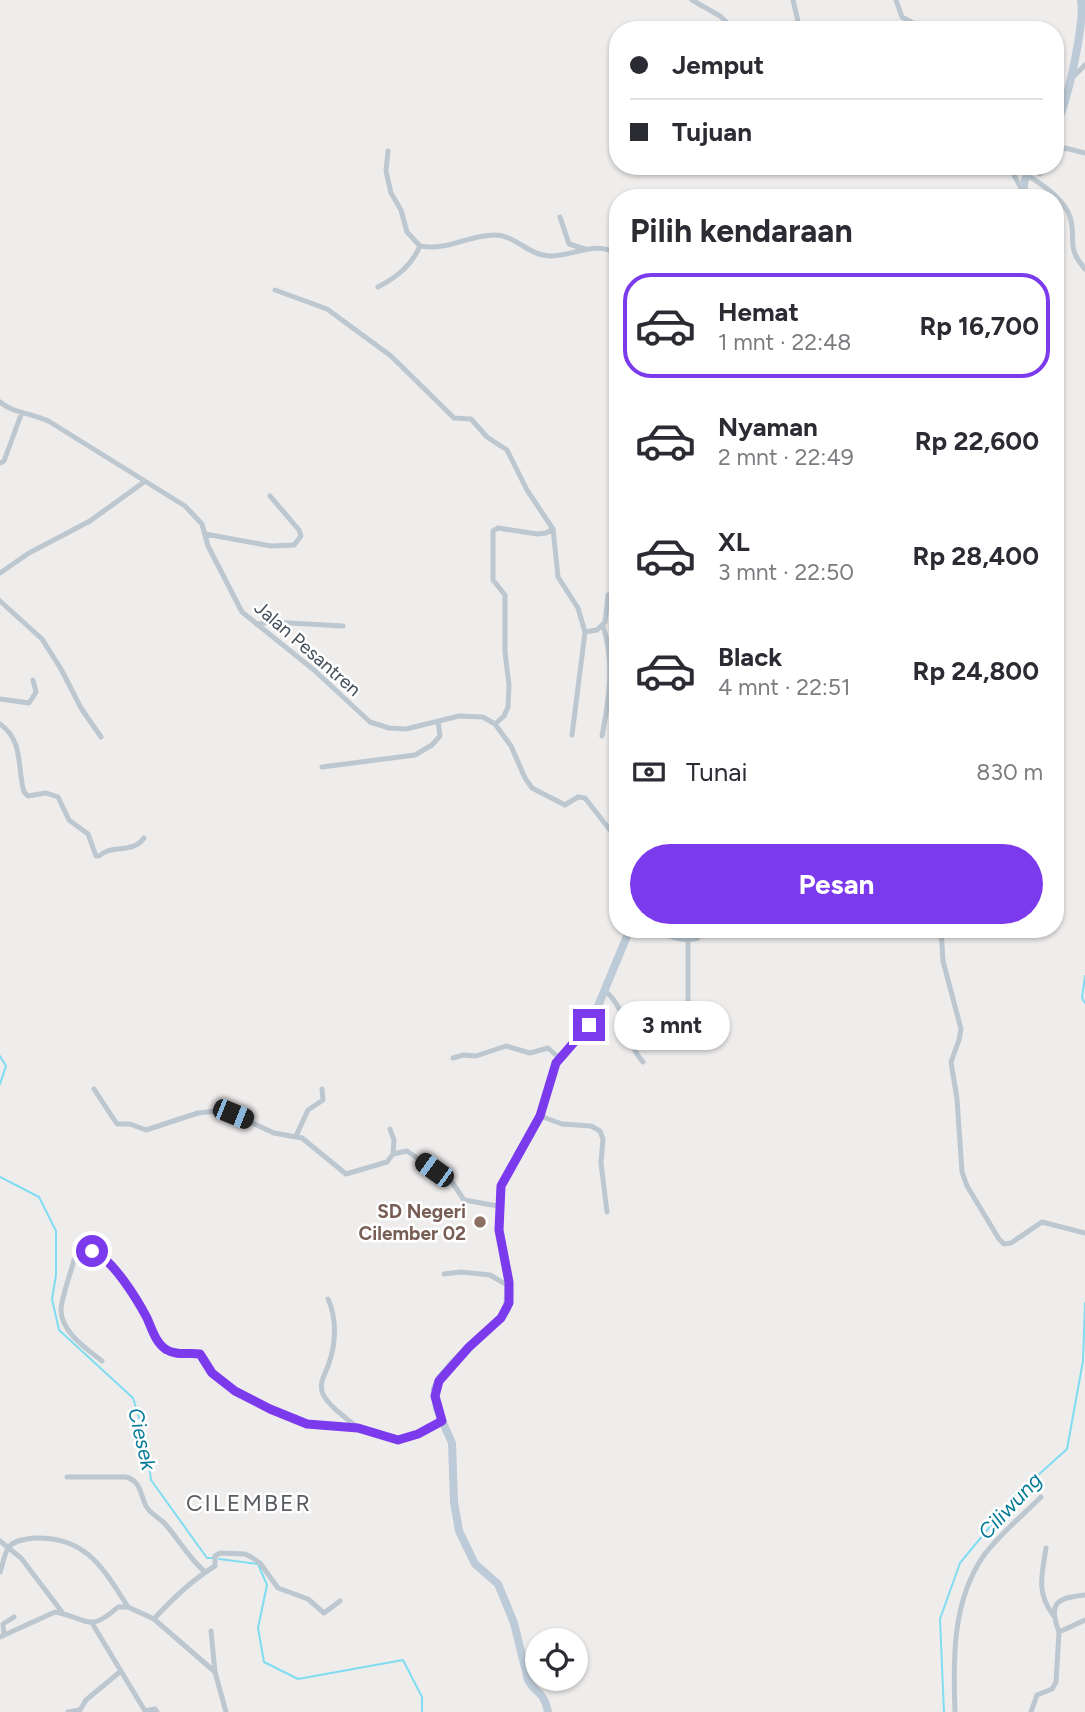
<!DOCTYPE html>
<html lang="id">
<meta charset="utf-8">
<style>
:root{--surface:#fff;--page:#f7f7f7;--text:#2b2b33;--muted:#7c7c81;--line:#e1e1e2;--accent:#7c3aed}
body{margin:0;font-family:Figtree,sans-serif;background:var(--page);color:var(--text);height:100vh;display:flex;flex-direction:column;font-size:26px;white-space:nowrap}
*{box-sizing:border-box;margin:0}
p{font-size:23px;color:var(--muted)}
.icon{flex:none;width:38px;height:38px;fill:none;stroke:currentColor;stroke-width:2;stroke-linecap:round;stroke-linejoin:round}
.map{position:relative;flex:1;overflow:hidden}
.drawer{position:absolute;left:609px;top:189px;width:455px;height:749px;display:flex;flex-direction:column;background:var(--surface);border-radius:28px;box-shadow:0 2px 5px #0004}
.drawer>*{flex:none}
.top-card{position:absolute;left:609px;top:21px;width:455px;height:154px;border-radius:28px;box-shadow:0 2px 5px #0004;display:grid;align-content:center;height:154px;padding:0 21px;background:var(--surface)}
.buttons{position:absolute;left:525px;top:1628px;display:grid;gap:14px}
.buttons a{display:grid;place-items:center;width:63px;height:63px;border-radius:50%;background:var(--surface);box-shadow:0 2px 5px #0004;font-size:35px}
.end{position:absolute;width:32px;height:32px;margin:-16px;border:9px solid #7c3aed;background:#fff;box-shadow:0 0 0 4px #fff}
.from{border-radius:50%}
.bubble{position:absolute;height:49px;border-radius:24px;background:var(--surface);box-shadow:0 2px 5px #0004;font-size:23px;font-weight:700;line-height:49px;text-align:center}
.car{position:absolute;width:21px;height:42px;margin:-21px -10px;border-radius:9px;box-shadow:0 0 5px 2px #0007;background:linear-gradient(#222 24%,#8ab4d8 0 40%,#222 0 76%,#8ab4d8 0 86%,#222 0)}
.top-card b{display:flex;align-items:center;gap:24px;height:66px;font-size:26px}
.top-card b+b{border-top:2px solid var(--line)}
.top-card i{width:18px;height:18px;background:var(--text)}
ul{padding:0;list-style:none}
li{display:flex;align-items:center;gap:21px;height:105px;margin:0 14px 10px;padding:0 7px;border:4px solid transparent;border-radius:28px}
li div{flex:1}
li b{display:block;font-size:26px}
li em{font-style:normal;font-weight:700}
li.active{border-color:var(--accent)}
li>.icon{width:63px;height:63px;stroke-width:1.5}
h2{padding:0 21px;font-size:32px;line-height:84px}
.pay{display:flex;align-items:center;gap:18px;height:77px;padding:0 21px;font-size:26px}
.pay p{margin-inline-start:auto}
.cta{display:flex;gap:14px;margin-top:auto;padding:14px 21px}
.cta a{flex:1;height:80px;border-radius:42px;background:var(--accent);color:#fff;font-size:28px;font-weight:700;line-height:80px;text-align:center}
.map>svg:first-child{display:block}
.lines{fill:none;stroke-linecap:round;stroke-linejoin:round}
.stream{stroke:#80dcf1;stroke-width:2}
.street{stroke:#bcc7d0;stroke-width:5}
.secondary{stroke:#bdcad7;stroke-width:8}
.route{stroke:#7c3aed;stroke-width:9}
.education-dot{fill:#8d6e63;stroke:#fff;stroke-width:2.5}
.labels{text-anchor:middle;stroke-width:5;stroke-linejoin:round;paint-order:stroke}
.street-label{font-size:19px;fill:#44505b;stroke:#fff}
.education-label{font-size:19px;font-weight:bold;fill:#785e54;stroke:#fff;text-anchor:end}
.water-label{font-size:21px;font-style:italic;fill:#057b96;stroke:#fff}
.quarter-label{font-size:23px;letter-spacing:2px;fill:#595d62;stroke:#fff}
</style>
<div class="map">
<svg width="1085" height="1712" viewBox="0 0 1085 1712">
<rect width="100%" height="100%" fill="#efecec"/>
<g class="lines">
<!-- stream -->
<path class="stream" d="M1085 976 1082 998 1085 1003
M0 1056 6 1066 0 1084
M0 1177 39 1197 56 1231V1275L52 1299 59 1330 133 1398 146 1440 151 1480 207 1558H213
M219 1559 258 1564 267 1585 258 1628 264 1662 298 1679 403 1660 422 1697V1712
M944 1712 940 1619 960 1563 1016 1495 1067 1449 1083 1361 1085 1303"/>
<!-- street -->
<path class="street" d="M692 0 720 16 735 30
M793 0 800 30
M896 0 902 17 926 30
M1073 77 1085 65
M388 151 386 171 391 193 401 210 407 232 420 246
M1055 156 1065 148 1085 153
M1009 166 1022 190
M1028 170 1040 174 1048 166
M1026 174C1042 185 1064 198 1070 217 1077 240 1065 246 1085 269
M560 217 569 244 585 249
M378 287C397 277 411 266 420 246 449 251 467 235 495 235 515 235 528 255 549 256 572 257 597 239 618 255
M275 290 327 309 391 356 454 418 471 419 487 437 507 450 527 490 553 529 546 533 537 534 498 528 493 531V580L505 595V652L509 685 508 707 504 716 495 724
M0 402C14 414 34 413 50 422L185 506 202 524 208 546 242 612 314 670 370 722 389 728 406 729 459 716 483 717 495 724 511 746 525 778 532 788 565 805 578 797 585 798 610 830 618 835
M0 463 4 461 22 412
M553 529 558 577 578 608 585 632 572 735
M205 534 271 546 294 545 301 536 299 530 270 496
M0 573 29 553 90 521 144 482
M0 601 42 639 61 669 81 708 101 737
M256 624 272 622 343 626
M585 632 597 630 605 622 608 595
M0 699 29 703 36 692 33 680
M0 724C24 741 17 768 24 792L28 796 46 793 58 797 69 820 88 834 96 856H99C113 843 132 855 144 838
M602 736C609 699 615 663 603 626
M322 767 415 755 432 745 440 736 438 721
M941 929 943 961 961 1029 959 1040 951 1062 957 1099 962 1172 967 1186 999 1239 1004 1244 1011 1243 1042 1222 1085 1233
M629 933C637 933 645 932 653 933 669 934 681 943 698 938L701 929
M688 940V1006
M605 991C628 1009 624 1041 643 1062
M453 1058 463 1055 476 1056 506 1046 530 1053 548 1048 559 1058
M94 1089 117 1124H130L146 1130 198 1113 217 1111 233 1114 274 1133 302 1138 346 1174 387 1162 393 1154 407 1151 452 1182 464 1200 498 1206
M540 1116 562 1124 591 1126 600 1131 603 1139 601 1163 607 1212
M390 1129 394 1140 393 1154
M296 1136 308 1110 323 1100 322 1089
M444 1274 461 1272 490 1275 509 1286
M328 1299C337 1318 336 1343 329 1363 326 1374 318 1382 323 1394 330 1408 347 1418 358 1428
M102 1361C87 1349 61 1332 61 1310 61 1299 71 1272 74 1260 103 1217 150 1334 163 1347 173 1357 187 1352 200 1354L212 1373 225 1384 253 1401 307 1424 358 1428 398 1440 418 1434 442 1421
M67 1477H126C141 1481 140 1494 146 1506 150 1514 160 1518 166 1525 179 1540 189 1558 204 1571
M0 1541 21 1558 62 1612
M1046 1548C1042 1575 1036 1592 1053 1615
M0 1572C3 1565 4 1553 9 1547 14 1540 26 1539 34 1538 86 1536 103 1568 128 1607
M154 1619C173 1598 192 1580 215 1566V1556L220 1553 245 1554 251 1557 260 1563 278 1588 308 1599 324 1613 340 1601
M92 1623 145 1711 155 1709 157 1712
M211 1631 215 1672
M1059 1632C1048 1603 1056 1598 1085 1595
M4 1635 3 1624 14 1617
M0 1637 55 1612C88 1618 88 1634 118 1607H128L154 1619 215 1672 226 1712
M68 1712 80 1710 86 1700 121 1671
M955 1712C953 1659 952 1601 984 1555 1000 1534 1022 1516 1041 1497
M1031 1712 1037 1695 1052 1689 1056 1682 1059 1632 1085 1620"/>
<!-- secondary -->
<path class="secondary" d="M1055 127C1067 106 1085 23 1081 0
M1024 198V183L1030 166
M548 1712C543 1689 536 1695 528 1680L514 1623 498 1584 475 1564 459 1531 454 1502 452 1443 437 1409 435 1389 440 1378 453 1363 501 1318 507 1309 509 1282 499 1230 501 1186 540 1116 556 1063 584 1032 593 1018 630 929"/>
</g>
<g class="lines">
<!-- route -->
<path class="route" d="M92 1251C112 1258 137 1299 147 1318 152 1329 156 1344 167 1350 177 1356 189 1352 200 1354L212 1373 235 1391 270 1409 307 1424 358 1428 398 1440 418 1434 442 1421 435 1396 439 1381 469 1347 501 1318 509 1303V1282L499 1230 501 1186 540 1116 556 1063 589 1025"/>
</g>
<!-- markers -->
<circle class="education-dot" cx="480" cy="1222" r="7"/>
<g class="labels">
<!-- street labels -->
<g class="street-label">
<text transform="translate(308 648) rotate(41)" y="7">Jalan Pesantren</text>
</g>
<!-- education labels -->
<g class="education-label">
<text x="466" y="1218">SD Negeri<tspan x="466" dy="22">Cilember 02</tspan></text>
</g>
<!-- water labels -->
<g class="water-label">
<text transform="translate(142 1439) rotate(77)" y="7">Ciesek</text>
<text transform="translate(1010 1506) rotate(-47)" y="7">Ciliwung</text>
</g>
<!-- quarter labels -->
<g class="quarter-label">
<text x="249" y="1511">CILEMBER</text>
</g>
</g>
</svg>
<div class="buttons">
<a><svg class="icon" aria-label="locate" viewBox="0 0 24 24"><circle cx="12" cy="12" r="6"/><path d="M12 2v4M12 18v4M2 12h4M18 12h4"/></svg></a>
</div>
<i class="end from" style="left:92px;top:1251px"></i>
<i class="end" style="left:589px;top:1025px"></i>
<div class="bubble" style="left:614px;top:1001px;width:116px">3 mnt</div>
<i class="car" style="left:233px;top:1114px;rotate:112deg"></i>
<i class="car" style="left:434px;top:1170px;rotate:306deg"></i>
<div class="top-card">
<b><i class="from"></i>Jemput</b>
<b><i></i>Tujuan</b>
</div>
<section class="drawer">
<h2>Pilih kendaraan</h2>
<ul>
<li class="active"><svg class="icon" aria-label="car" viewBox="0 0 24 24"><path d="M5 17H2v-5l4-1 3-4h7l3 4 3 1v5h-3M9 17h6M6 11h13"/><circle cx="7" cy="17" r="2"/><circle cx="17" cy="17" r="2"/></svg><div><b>Hemat</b><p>1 mnt · 22:48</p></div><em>Rp 16,700</em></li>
<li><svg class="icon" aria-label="car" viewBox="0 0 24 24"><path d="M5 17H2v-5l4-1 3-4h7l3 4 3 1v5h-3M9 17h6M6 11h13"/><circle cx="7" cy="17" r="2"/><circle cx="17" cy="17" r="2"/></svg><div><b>Nyaman</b><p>2 mnt · 22:49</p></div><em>Rp 22,600</em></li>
<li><svg class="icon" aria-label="car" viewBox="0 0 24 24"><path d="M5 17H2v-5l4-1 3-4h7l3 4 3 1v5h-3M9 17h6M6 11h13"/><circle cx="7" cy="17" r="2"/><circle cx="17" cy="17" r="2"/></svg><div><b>XL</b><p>3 mnt · 22:50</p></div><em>Rp 28,400</em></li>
<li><svg class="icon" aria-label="car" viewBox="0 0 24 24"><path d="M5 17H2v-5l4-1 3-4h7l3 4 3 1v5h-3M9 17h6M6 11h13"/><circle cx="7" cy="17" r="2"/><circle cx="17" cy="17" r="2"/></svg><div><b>Black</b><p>4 mnt · 22:51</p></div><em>Rp 24,800</em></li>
</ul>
<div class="pay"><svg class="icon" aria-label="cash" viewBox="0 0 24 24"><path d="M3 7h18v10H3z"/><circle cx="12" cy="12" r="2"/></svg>Tunai<p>830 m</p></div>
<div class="cta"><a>Pesan</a></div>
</section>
</div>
